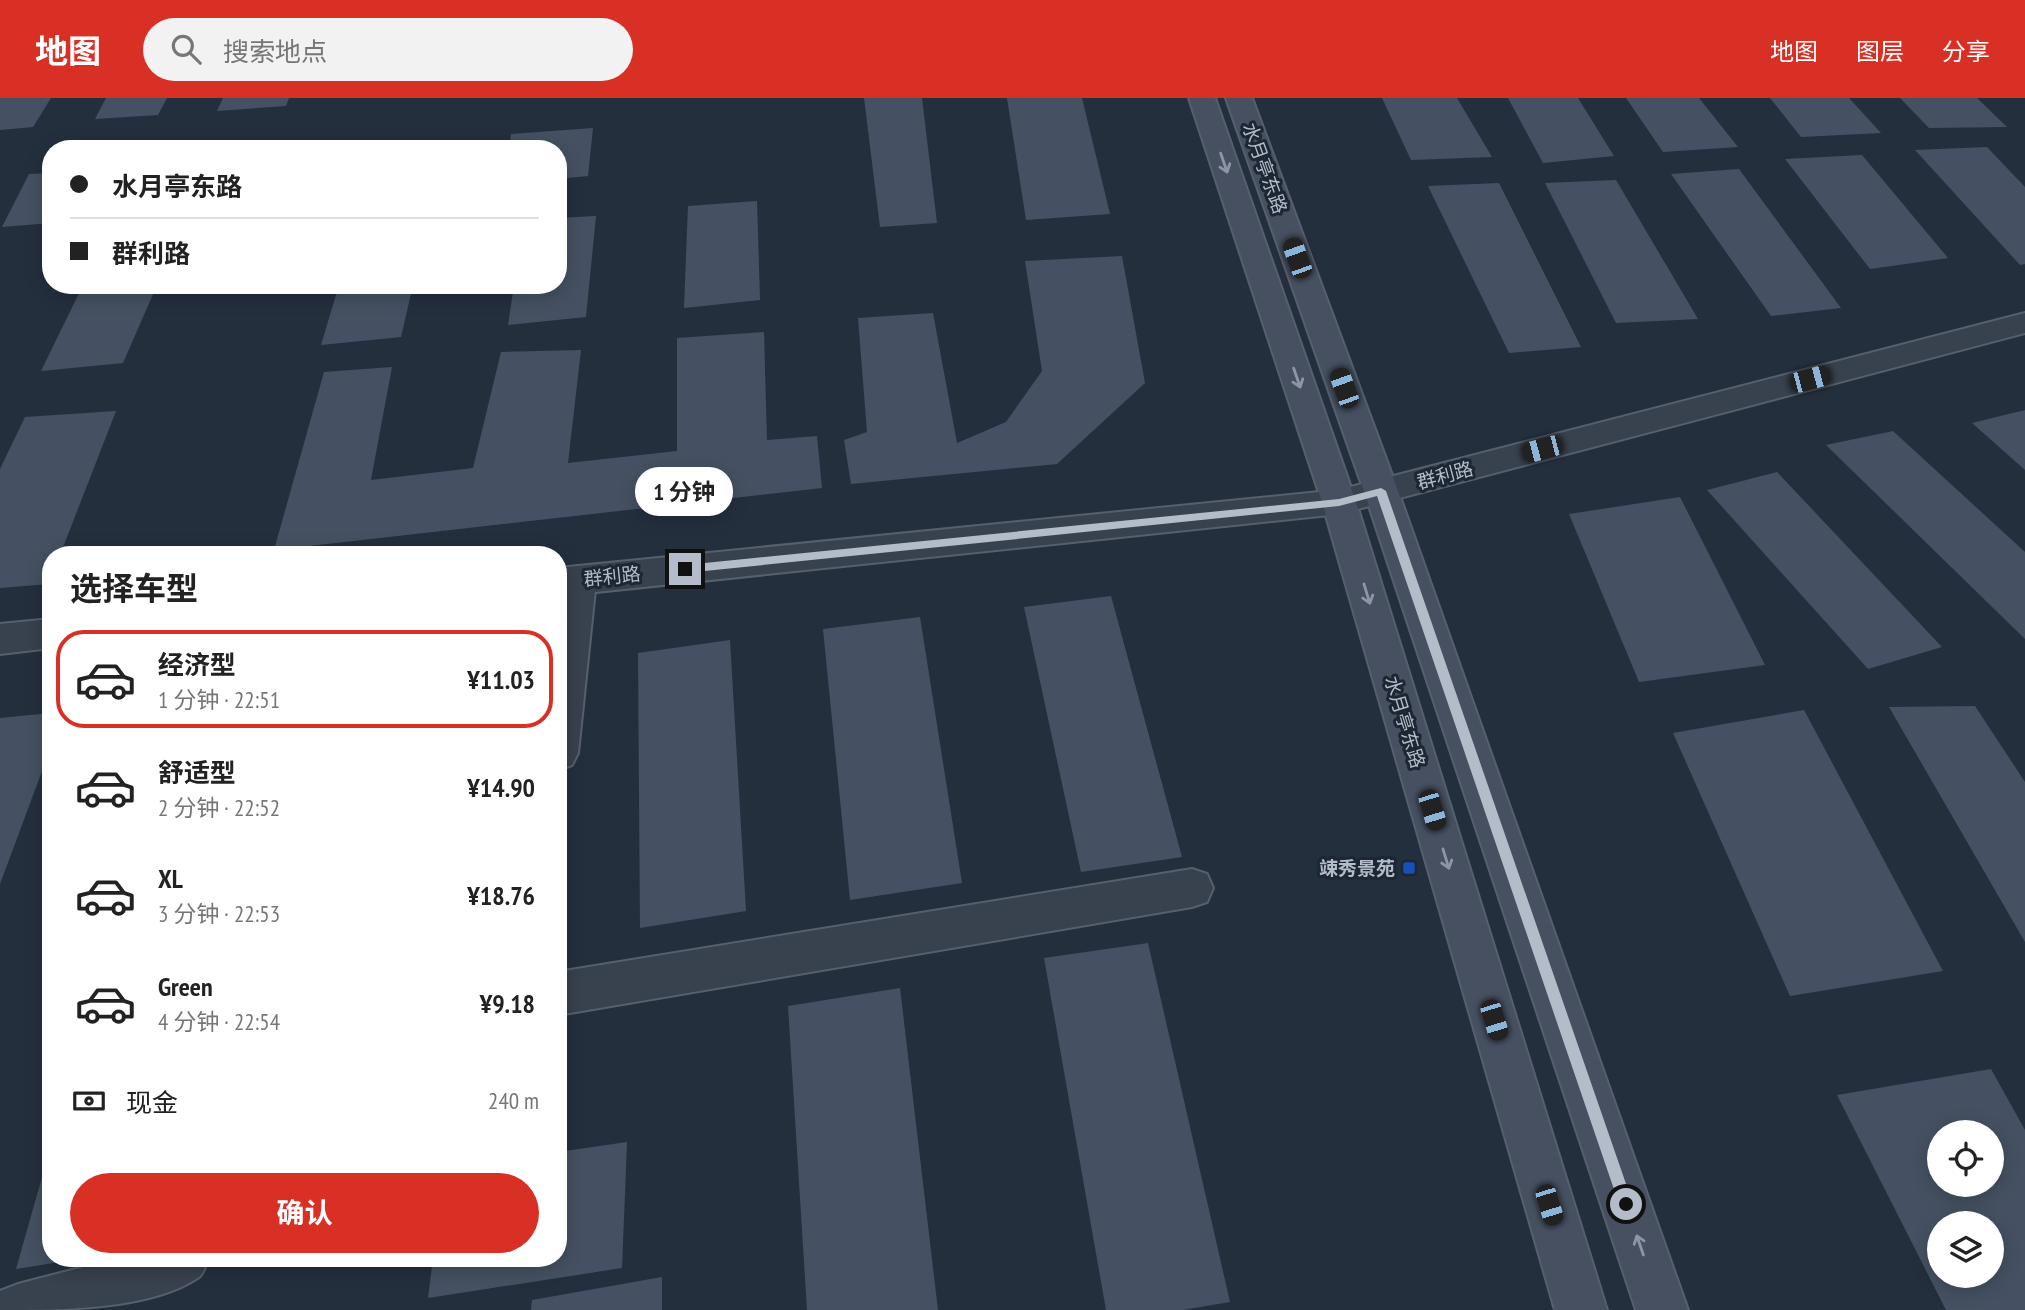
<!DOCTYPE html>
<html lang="zh">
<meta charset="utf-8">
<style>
:root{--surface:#fff;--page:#f2f2f2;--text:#222;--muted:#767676;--line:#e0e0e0;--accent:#d93025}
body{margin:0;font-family:"PT Sans Narrow","Noto Sans SC",sans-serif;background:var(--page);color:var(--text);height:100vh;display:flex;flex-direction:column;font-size:26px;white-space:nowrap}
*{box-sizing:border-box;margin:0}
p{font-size:23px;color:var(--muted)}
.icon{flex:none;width:38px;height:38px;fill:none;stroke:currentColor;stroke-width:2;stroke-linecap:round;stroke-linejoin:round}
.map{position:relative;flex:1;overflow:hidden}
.panel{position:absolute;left:42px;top:448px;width:525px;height:721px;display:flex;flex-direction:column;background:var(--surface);border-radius:28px;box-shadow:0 4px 18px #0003}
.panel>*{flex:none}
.banner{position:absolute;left:42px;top:42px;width:525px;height:154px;border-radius:28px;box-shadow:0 4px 18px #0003;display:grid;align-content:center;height:154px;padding:0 28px;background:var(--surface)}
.tools{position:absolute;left:1927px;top:1022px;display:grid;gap:14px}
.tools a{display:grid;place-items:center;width:77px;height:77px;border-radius:50%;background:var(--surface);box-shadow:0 4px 18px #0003;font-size:35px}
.end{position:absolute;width:32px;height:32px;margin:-16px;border:9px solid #b4bcc9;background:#111;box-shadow:0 0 0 4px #111}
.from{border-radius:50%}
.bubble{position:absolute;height:49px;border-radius:24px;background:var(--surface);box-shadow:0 4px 18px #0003;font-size:23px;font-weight:700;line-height:49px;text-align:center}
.car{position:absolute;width:21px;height:42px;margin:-21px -10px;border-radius:9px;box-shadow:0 0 5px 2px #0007;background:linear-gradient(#222 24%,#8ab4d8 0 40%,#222 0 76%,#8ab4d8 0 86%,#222 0)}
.banner b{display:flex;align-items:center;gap:24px;height:66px;font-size:26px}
.banner b+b{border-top:2px solid var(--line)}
.banner i{width:18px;height:18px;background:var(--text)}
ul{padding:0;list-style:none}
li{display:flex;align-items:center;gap:21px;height:98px;margin:0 14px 10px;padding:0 14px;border:4px solid transparent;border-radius:28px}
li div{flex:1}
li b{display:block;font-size:26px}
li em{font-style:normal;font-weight:700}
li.selected{border-color:var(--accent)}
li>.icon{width:63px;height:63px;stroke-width:1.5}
h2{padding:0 28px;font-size:32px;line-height:84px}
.pay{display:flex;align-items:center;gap:18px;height:77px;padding:0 28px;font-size:26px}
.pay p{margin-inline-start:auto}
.primary-button{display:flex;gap:14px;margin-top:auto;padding:14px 28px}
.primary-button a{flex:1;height:80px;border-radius:42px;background:var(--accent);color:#fff;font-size:28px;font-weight:700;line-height:80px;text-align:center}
header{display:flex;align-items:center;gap:42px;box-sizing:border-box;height:98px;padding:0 35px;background:var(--accent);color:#fff}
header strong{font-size:33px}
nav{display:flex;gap:38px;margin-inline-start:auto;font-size:24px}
.search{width:490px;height:63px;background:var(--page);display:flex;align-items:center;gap:18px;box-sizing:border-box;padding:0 24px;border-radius:38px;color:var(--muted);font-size:26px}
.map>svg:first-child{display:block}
.building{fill:#455162;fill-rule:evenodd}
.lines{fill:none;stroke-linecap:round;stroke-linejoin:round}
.minor-casing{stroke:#565f6c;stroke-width:4}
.tertiary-casing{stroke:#565f6c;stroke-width:4}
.secondary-casing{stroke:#565f6c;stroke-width:4}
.minor{fill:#38414e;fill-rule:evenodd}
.tertiary{fill:#38414e;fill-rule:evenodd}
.secondary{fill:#465061;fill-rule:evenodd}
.oneway{stroke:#8e96a5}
.route{fill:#b4bcc9}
.transit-dot{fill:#1a4fb4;stroke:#1d2633;stroke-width:2.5}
.labels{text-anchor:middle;stroke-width:6;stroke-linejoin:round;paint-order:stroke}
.street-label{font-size:19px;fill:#b4bcc9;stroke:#1d2633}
.poi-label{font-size:19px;font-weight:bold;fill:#b4bcc9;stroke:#1d2633;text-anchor:end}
</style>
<header>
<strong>地图</strong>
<div class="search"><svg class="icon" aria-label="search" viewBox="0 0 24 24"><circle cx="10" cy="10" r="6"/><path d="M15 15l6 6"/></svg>搜索地点</div>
<nav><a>地图</a><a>图层</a><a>分享</a></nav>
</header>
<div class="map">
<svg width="2025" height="1212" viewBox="0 0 2025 1212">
<rect width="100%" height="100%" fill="#242f3e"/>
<!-- building -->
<path class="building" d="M0 0H51L33 29 0 32Z
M106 0H167L158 17 95 21Z
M223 0H289L286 8 217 13Z
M864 0H922L937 125 880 129Z
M1007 0H1082L1110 116 1026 122Z
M1382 0H1457L1492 59 1411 62Z
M1508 0H1578L1614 58 1543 65Z
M1626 0H1699L1738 49 1663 54Z
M1770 0H1849L1881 35 1801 39Z
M1900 0H1977L2007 29 1929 30Z
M593 30 588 78 558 81V51H509L511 36Z
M1987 49 2025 89V166L2020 167 1915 52Z
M1862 57 1948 160 1870 171 1785 61Z
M1739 71 1841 210 1771 218 1671 76Z
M51 75V125L2 129 29 76Z
M1616 82 1698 221 1616 225 1545 85Z
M1499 85 1581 249 1509 255 1428 88Z
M757 103 760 202 684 210 688 108Z
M596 118 586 219 508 227 514 187H558V120Z
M1122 158 1145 285 1057 366 851 386 844 342 867 334 858 220 933 215 957 345 1006 324 1042 273 1025 163Z
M83 187H157L123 265 41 273Z
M339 187H413L401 239 321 247Z
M764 234 767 342 817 338 822 390 274 452 324 274 392 269 371 382 473 370 501 254 581 252 568 365 677 353V240Z
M2025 312V372L1972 325Z
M116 313 60 457H51L49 486 0 490V371L25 319Z
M1893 333 2025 454V541L1826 347Z
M1777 374 1942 549 1868 571 1707 392Z
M1680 399 1765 567 1639 584 1569 416Z
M1111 498 1182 759 1081 774 1024 509Z
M920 519 962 785 850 802 823 531Z
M730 542 746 813 640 830 638 555Z
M1975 608 2025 684V844L1889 609Z
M1804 612 1943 873 1790 898 1673 635Z
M51 615V649L0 786V620Z
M1148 845 1230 1204 1183 1212H1106L1044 860Z
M900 890 938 1212H807L788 908Z
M1991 971 2025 1032V1212H1946L1837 997ZM1939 1034H1992V1087H1939ZM1939 1125H1992V1178H1939Z
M627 1044 622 1170 428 1200 433 1160H558V1054Z
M50 1051 51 1160 72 1162 16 1171Z
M662 1179V1212H531L532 1202Z"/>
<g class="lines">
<!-- minor casing -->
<g class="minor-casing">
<path id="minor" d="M578 468 591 472 596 482 578 655 572 667 558 672V497L560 482 565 472Z
M1192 771 1207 776 1213 790 1207 804 1192 809 558 917V874Z
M118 1160H208C206 1166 204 1175 199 1179 151 1212 60 1212 0 1212V1193L18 1186Z"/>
</g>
<!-- tertiary casing -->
<g class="tertiary-casing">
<path id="tertiary" d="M2025 215V235L1339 416 558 498V470L1339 392Z
M51 521V550L0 556V526Z"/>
</g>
<!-- secondary casing -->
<g class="secondary-casing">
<path id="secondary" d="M1189 0H1215L1356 404 1607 1212H1555L1322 404Z
M1226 0H1252L1398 393 1688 1212H1636L1364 393Z"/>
</g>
<!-- minor -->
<use href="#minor" class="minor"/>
<!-- tertiary -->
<use href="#tertiary" class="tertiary"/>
<!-- secondary -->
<use href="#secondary" class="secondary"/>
</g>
<!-- one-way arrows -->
<defs><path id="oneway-shaft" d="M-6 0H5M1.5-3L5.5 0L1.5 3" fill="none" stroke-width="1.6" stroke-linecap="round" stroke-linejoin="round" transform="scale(1.75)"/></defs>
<g class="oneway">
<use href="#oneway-shaft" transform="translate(1224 65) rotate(71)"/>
<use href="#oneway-shaft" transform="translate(1297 280) rotate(71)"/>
<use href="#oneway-shaft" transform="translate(1367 496) rotate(73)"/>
<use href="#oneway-shaft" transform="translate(1446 761) rotate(73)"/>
<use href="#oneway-shaft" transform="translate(1640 1147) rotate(-109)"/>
</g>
<!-- route -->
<path class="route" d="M1381 390 1386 393 1633 1106 1631 1112 1626 1114 1621 1112 1619 1106 1377 398 1339 408 685 475 680 471 685 467 1339 401Z"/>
<!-- markers -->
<rect class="transit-dot" x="1402" y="763" width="14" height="14" rx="3.5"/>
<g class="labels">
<!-- street labels -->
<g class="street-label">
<text transform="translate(1265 70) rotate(70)" y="7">水月亭东路</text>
<text transform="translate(1445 377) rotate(-15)" y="7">群利路</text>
<text transform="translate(612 478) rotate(-6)" y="7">群利路</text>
<text transform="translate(1405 624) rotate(73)" y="7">水月亭东路</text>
</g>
<!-- poi labels -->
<g class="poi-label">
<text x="1395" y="777">竦秀景苑</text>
</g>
</g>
</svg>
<div class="tools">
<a><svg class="icon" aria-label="locate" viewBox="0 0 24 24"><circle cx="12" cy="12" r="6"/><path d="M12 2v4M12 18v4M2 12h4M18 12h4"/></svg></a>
<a><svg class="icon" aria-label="layers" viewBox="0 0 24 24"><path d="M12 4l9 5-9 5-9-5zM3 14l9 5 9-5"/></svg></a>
</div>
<i class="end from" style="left:1626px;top:1106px"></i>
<i class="end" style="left:685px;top:471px"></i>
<div class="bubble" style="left:635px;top:369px;width:98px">1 分钟</div>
<i class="car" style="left:1297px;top:160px;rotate:340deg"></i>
<i class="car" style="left:1810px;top:281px;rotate:75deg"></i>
<i class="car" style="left:1344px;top:290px;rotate:340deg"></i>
<i class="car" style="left:1542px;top:351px;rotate:255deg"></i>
<i class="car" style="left:1432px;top:712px;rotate:163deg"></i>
<i class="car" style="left:1494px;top:922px;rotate:163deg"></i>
<i class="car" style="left:1549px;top:1107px;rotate:163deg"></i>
<div class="banner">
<b><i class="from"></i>水月亭东路</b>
<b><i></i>群利路</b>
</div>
<section class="panel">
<h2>选择车型</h2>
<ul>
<li class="selected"><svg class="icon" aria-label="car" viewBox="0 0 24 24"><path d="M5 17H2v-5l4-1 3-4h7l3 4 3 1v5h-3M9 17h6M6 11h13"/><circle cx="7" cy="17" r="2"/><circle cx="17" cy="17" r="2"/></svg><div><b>经济型</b><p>1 分钟 · 22:51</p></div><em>¥11.03</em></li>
<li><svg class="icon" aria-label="car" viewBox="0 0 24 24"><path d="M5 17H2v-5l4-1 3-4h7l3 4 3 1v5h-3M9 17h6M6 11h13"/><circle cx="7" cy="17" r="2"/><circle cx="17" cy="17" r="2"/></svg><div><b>舒适型</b><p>2 分钟 · 22:52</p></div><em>¥14.90</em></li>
<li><svg class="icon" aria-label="car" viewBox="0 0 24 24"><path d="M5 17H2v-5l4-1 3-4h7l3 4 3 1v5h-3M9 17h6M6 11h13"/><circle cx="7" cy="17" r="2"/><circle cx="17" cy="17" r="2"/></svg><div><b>XL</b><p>3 分钟 · 22:53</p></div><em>¥18.76</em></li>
<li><svg class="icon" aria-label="car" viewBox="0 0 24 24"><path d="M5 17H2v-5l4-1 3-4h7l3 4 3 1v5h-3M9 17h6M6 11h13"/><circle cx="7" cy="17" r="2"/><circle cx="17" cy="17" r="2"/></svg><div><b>Green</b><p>4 分钟 · 22:54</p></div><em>¥9.18</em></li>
</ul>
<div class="pay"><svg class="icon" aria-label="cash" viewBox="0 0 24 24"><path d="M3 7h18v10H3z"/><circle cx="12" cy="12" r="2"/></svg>现金<p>240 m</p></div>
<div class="primary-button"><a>确认</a></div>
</section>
</div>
